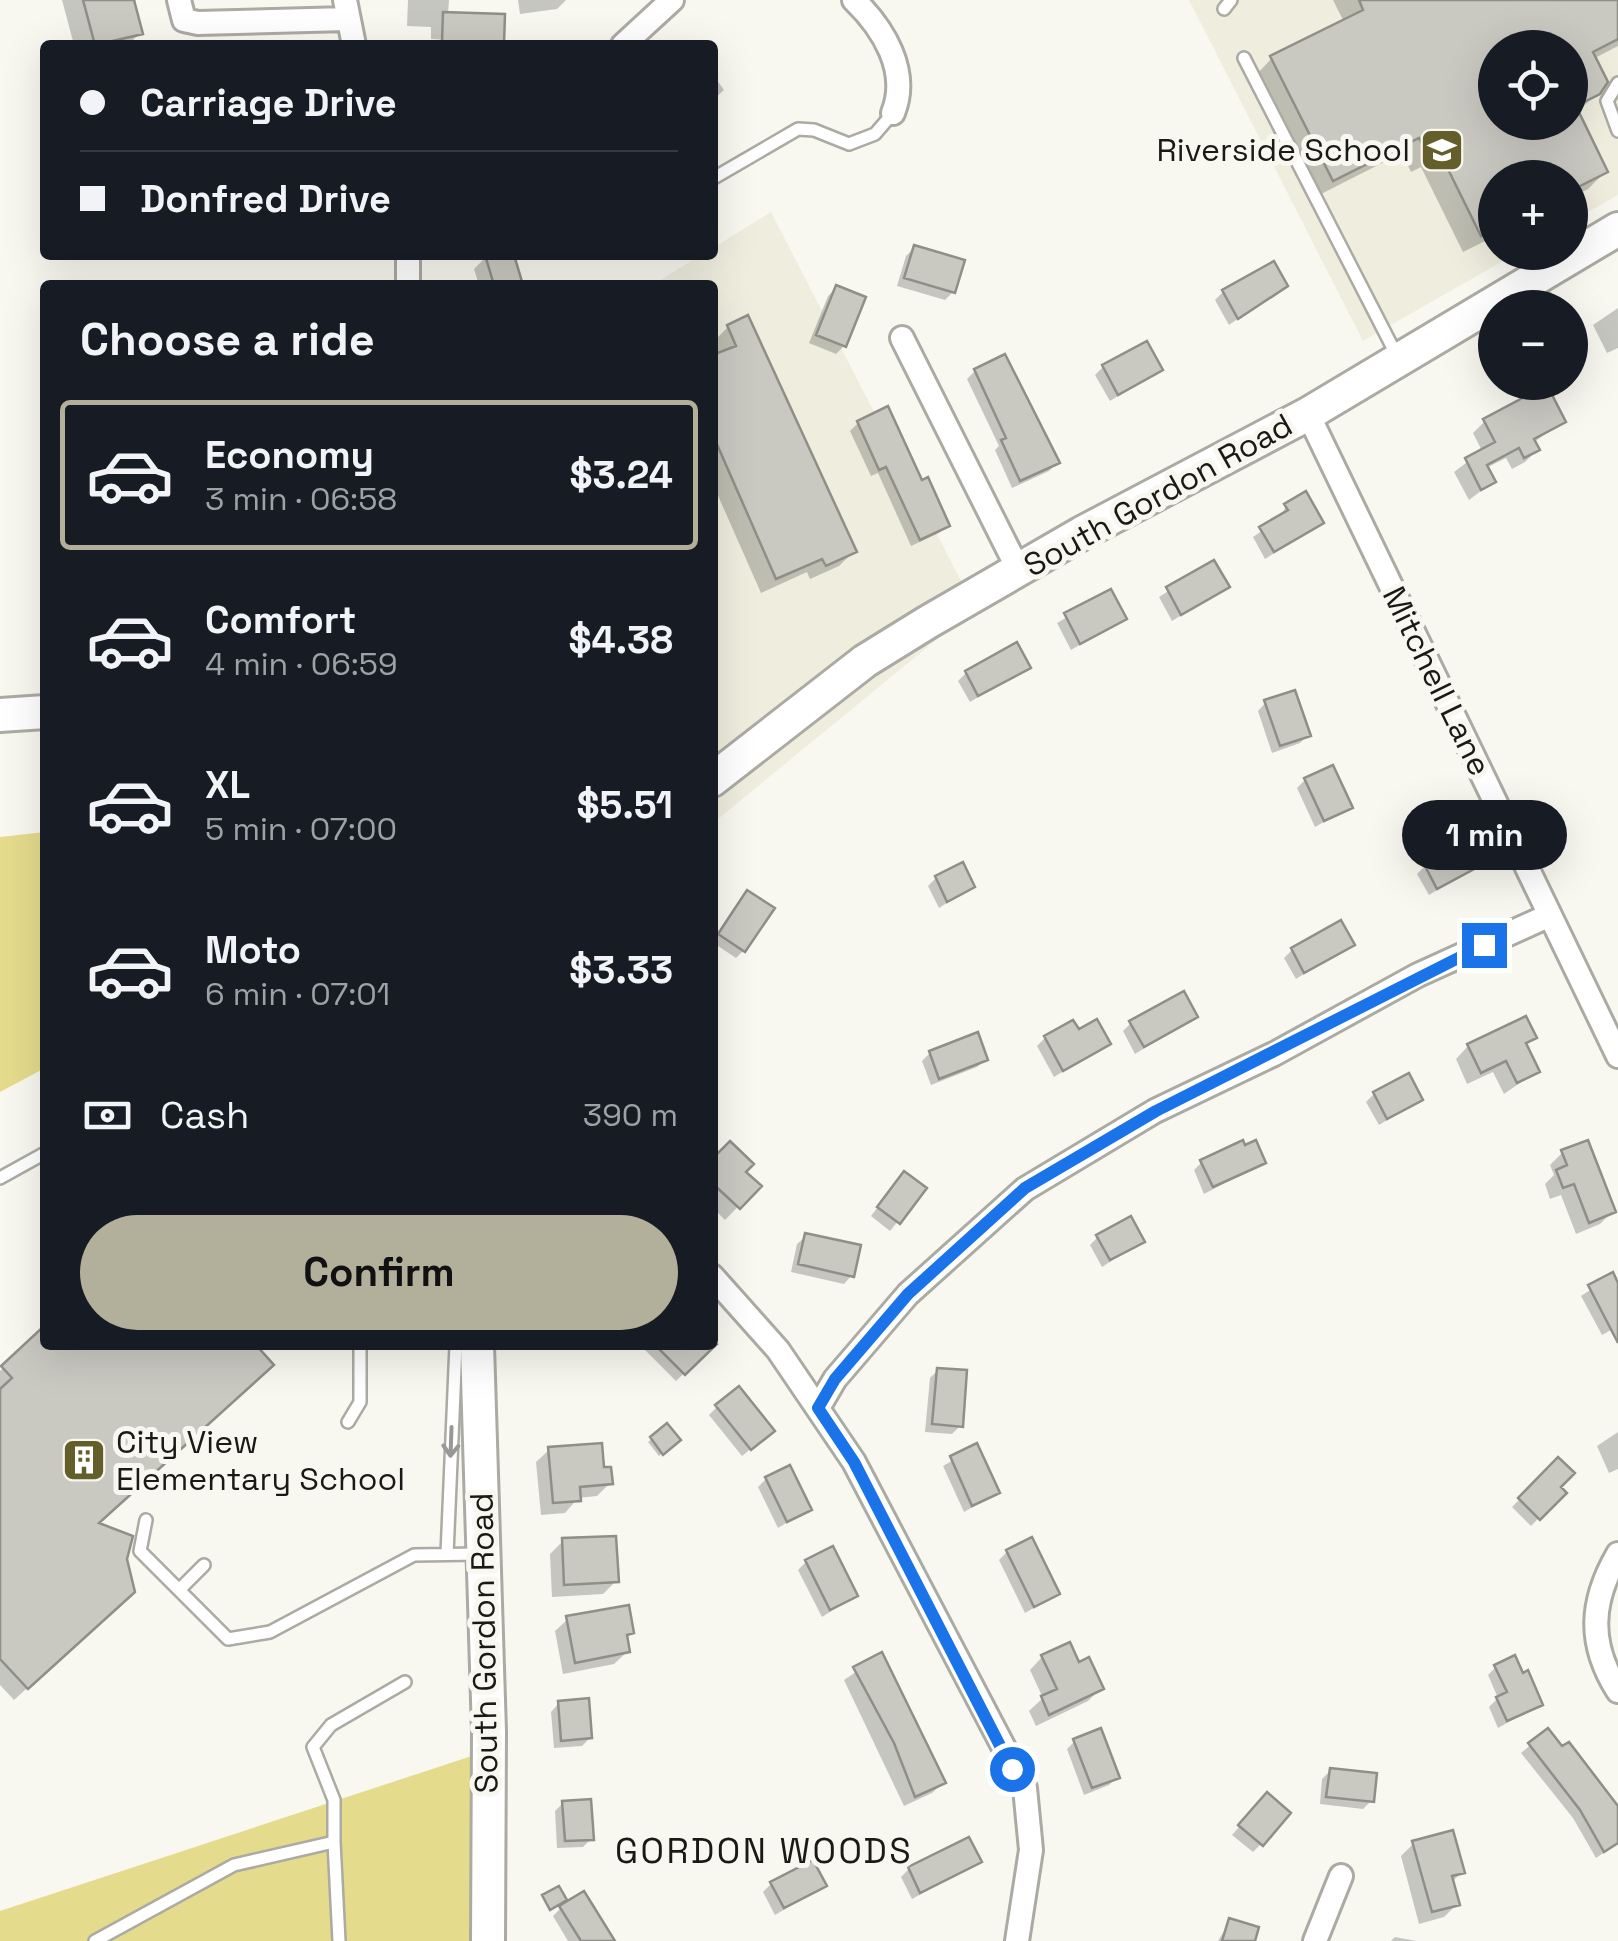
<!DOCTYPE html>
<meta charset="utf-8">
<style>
:root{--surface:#171b24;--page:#242831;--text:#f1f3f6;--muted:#9ea1a6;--line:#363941;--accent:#b2b09a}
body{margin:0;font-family:"Space Grotesk",sans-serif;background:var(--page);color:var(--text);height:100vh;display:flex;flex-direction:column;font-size:38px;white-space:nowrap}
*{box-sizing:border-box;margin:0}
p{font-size:32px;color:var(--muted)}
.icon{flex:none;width:55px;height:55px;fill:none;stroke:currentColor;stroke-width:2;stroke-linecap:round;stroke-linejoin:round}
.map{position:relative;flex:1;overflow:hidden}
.drawer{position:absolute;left:40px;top:280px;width:678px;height:1070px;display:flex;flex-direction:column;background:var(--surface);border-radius:10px;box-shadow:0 10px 40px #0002}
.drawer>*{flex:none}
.top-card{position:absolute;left:40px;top:40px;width:678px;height:220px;border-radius:10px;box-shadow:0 10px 40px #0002;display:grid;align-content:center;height:220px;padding:0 40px;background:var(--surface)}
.controls{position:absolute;left:1478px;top:30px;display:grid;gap:20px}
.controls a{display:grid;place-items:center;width:110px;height:110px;border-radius:50%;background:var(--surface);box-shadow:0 10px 40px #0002;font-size:50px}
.end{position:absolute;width:45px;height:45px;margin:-22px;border:12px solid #1a73e8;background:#fff;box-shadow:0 0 0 5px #fff}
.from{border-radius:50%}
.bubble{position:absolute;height:70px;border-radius:35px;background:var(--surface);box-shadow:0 10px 40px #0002;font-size:32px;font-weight:800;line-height:70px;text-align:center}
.top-card b{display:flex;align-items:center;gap:35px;height:95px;font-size:38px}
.top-card b+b{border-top:2px solid var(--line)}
.top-card i{width:25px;height:25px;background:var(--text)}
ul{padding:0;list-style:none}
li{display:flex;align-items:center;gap:30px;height:150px;margin:0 20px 15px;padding:0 20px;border:5px solid transparent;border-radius:10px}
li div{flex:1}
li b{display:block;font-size:38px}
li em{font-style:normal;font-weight:800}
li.selected{border-color:var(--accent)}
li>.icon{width:90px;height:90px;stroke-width:1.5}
h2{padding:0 40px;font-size:45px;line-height:120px}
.pay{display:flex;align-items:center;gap:25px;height:110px;padding:0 40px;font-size:38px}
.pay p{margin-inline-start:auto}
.button{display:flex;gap:20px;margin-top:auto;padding:20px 40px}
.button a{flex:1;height:115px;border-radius:60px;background:var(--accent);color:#111;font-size:40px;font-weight:800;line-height:115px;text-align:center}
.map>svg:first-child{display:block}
.built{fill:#eeedde;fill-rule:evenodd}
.green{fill:#e4db8c}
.shadow{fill:#0003;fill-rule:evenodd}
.building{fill:#c9c8c1;stroke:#8f8f88;stroke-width:2.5;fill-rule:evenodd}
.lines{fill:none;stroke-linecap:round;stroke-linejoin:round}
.lane-casing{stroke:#abaaa3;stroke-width:16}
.street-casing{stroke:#abaaa3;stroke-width:28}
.secondary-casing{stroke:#abaaa3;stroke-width:38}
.lane{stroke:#fff;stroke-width:11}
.street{stroke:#fff;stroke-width:22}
.secondary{stroke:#fff;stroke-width:32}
.oneway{stroke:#989896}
.route{stroke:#1a73e8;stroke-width:12}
.labels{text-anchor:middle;stroke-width:10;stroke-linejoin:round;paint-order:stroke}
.poi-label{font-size:32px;fill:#191916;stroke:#f8f8f0;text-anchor:end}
.street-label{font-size:32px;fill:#191916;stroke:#f8f8f0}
.neighbourhood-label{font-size:35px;letter-spacing:2.5px;fill:#191916;stroke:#f8f8f0}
</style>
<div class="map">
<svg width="1618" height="1941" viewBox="0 0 1618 1941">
<rect width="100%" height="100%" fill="#f8f8f0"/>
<!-- built -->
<path class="built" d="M1189 0H1618V195L1570 222V178H1495V252L1517 253 1363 341ZM1495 48H1570V122H1495Z
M771 212 975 608 713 823 712 285H652L701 255H712L713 248Z"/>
<!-- green -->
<path class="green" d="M45 832V1068L0 1092V837Z
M481 1753 478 1941H0V1911Z"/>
<!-- shadow -->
<path class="shadow" d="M62 0H136L133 6 140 33 128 45H74Z
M408 0H449L448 14 501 43 431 39V27L407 26Z
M518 0H566L557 9 520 14Z
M1333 0H1618V46L1593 59 1598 93 1576 113 1605 172 1588 189 1570 198V178H1495V236L1463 252 1421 167 1411 172 1402 153 1315 197 1255 76 1272 58 1344 22ZM1495 48H1570V122H1495Z
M712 73 724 90 712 101Z
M914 248 953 292 945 300 897 286 906 256Z
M522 255 512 258 521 285H479L474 269 486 257Z
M1285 286 1229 325 1215 300 1223 292Z
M836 288 844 346 836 354 809 343 828 296Z
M1618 308V348L1607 353 1593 325Z
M728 327 854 551 839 566 810 579 807 572 761 593 712 482V358L719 355 713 342Z
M1103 367 1160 370 1110 401 1095 375Z
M975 371 1057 463 1049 471 1012 488 995 450 999 446 967 379Z
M1485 421H1563L1533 443 1537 450 1525 462 1512 469 1506 458 1486 468 1493 482 1469 500 1454 472 1482 451 1473 433Z
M858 423 921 483 947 525 939 533 911 546 878 473 871 476 850 431Z
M1286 506 1321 523 1265 559 1253 537 1280 518Z
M1213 563 1226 587 1172 621 1159 597Z
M1110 592 1124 619 1071 650 1057 623Z
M1028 667 970 702 958 681 966 673Z
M1266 702 1308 735 1300 743 1272 753 1258 711Z
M1305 780 1350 807 1315 827 1297 788Z
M1425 866 1473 868 1429 895 1417 874Z
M936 878 972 887 939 908 928 886Z
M740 901 744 950 736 958 712 942Z
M1352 944 1296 979 1284 958 1292 950Z
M1195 1017 1135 1054 1123 1031 1131 1023Z
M1078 1033 1108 1044 1054 1077 1037 1046 1045 1038Z
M1534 1038 1525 1046 1537 1071 1504 1094 1493 1072 1467 1084 1456 1059 1468 1046Z
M930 1053 985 1059 977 1067 931 1085 922 1061Z
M1374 1094 1420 1100 1379 1125 1366 1102Z
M1563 1152 1613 1211 1600 1224 1576 1234 1561 1195 1550 1199 1545 1184 1554 1175 1550 1165Z
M1202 1162 1263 1163 1204 1194 1194 1170Z
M712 1163 743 1172 758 1186 725 1220 712 1207Z
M897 1182 924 1189 890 1231 871 1216Z
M806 1236 852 1275 844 1284 791 1272 797 1244Z
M1098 1237 1142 1241 1102 1267 1090 1245Z
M1612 1276 1618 1288V1326L1602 1335 1581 1296Z
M45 1329V1345H253L96 1525 119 1605 14 1700 0 1685V1371Z
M697 1345 705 1353 676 1381 641 1346Z
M938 1370 960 1426 952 1434 925 1432 930 1378Z
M717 1407 764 1438 742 1456 709 1415Z
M667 1427 678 1440 659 1456 648 1442Z
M1618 1432V1469L1609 1473 1597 1446Z
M976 1447 997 1493 964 1512 943 1466Z
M549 1450 602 1470 610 1483 597 1496 578 1498 565 1513 541 1515 536 1462Z
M1558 1460 1557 1487 1563 1493 1531 1526 1512 1507Z
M766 1479 809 1509 778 1528 758 1487Z
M563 1541 616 1581 603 1594 552 1597 550 1554Z
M1007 1552 1057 1594 1025 1613 999 1560Z
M806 1562 855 1596 822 1617 798 1570Z
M568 1619 631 1633 625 1639 627 1652 614 1664 563 1674 555 1631Z
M881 1655 943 1783 932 1793 904 1806 844 1680Z
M1042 1657 1078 1665 1101 1688 1088 1701 1036 1726 1029 1711 1043 1698 1030 1670Z
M1496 1667 1540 1704 1498 1728 1489 1707 1498 1698 1488 1675Z
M559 1703 590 1738 582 1746 554 1748 551 1712Z
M1547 1731 1618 1812V1843L1596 1858 1573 1818 1521 1753Z
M1075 1741 1117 1777 1109 1785 1084 1795 1067 1749Z
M1330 1771 1371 1801 1363 1809 1320 1804 1322 1779Z
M563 1803 591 1839 583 1847 557 1848 555 1811Z
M1259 1804 1261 1844 1253 1852 1232 1835Z
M1413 1844 1462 1872 1451 1883 1457 1904 1444 1917 1419 1924 1401 1856Z
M979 1862 912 1899 901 1877 909 1869Z
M771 1884 824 1886 775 1915 763 1892Z
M561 1908 612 1941H568L553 1916Z
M1230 1921 1252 1941H1218Z
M1395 1937 1416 1941H1391Z"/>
<!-- building -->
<path class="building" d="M83 0H134L143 34 95 45Z
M1359 0H1618V39L1593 52 1608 82 1600 94 1576 106 1608 172 1570 191V178H1495V229L1481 236 1439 151 1429 156 1419 138 1333 181 1270 56 1363 10ZM1495 48H1570V122H1495Z
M443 12 505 14 504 44 442 42Z
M914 245 965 260 955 293 904 278Z
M485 255H514L523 285H494Z
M1274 261 1288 286 1238 319 1222 290Z
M836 285 866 297 846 347 816 335Z
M748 315 857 552 826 566 822 559 776 579 712 433V355L736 346 727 325Z
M1147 341 1163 370 1118 395 1102 365Z
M1005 354 1060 463 1020 481 1001 440 1006 438 974 369Z
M1547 385 1566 422 1534 439 1540 450 1524 458 1519 448 1487 465 1496 482 1481 490 1465 458 1495 442 1483 419Z
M888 406 922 480 928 477 950 526 920 540 886 467 879 470 857 421Z
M1306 491 1324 523 1274 552 1259 527 1288 510 1284 504Z
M1214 560 1230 587 1181 615 1166 587Z
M1111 589 1127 619 1080 644 1064 613Z
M1017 642 1031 668 978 696 965 671Z
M1295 690 1311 736 1280 746 1264 700Z
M1333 765 1353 808 1324 821 1304 778Z
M1462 843 1476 868 1437 889 1424 864Z
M963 862 975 887 947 902 935 876Z
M747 890 775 908 745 952 718 934Z
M1341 920 1355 945 1304 973 1291 948Z
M1184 991 1198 1017 1144 1047 1129 1021Z
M1526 1016 1537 1038 1526 1043 1540 1072 1517 1083 1506 1061 1481 1073 1467 1044Z
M1097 1019 1111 1044 1063 1071 1044 1036 1073 1020 1079 1029Z
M978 1032 988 1060 939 1079 929 1051Z
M1409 1073 1423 1100 1387 1119 1373 1092Z
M1243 1140 1245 1145 1256 1140 1266 1163 1213 1187 1200 1160Z
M1588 1140 1616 1212 1589 1223 1574 1184 1563 1188 1556 1170 1567 1165 1561 1150Z
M730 1141 754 1164 746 1172 762 1186 740 1209 712 1183V1159Z
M904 1171 927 1188 900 1224 877 1207Z
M1131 1216 1145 1242 1110 1260 1096 1235Z
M805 1233 861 1245 854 1277 798 1264Z
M1613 1272 1618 1283V1343L1588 1285Z
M45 1325V1345H256L274 1365 99 1523 133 1536 127 1559 135 1592 28 1689 0 1659V1389L12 1378 1 1366Z
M655 1345H716L685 1375Z
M937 1368 967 1370 963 1427 932 1424Z
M739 1386 775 1431 751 1450 715 1405Z
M667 1423 681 1440 663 1455 650 1437Z
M602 1443 604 1467H611L613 1484 580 1487 581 1501 553 1503 548 1447Z
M977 1443 1000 1493 972 1506 950 1456Z
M1558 1457 1575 1473 1561 1487 1567 1493 1540 1520 1518 1498Z
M790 1465 812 1510 787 1522 765 1477Z
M616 1536 619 1582 564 1585 562 1538Z
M1032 1537 1060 1594 1034 1607 1006 1550Z
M833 1546 858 1596 830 1610 805 1560Z
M629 1605 634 1633 627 1635 630 1652 575 1663 566 1616Z
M1070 1642 1079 1662 1089 1657 1104 1689 1049 1715 1041 1696 1057 1689 1041 1655Z
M882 1652 946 1783 915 1797 894 1743 853 1667Z
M1515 1655 1523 1673 1528 1670 1543 1705 1507 1721 1496 1697 1507 1692 1494 1665Z
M589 1698 592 1738 561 1741 558 1701Z
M1101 1728 1120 1778 1092 1788 1073 1739Z
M1548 1728 1562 1746 1569 1742 1618 1806V1843L1604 1852 1580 1810 1528 1743Z
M1330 1768 1377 1773 1374 1802 1326 1797Z
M1267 1792 1291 1813 1263 1846 1238 1825Z
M591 1799 594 1840 565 1841 562 1801Z
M1453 1830 1465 1873 1452 1876 1460 1905 1432 1912 1412 1841Z
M969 1837 982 1862 920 1893 908 1867Z
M813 1860 827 1886 784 1908 770 1882Z
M559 1886 567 1900 550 1910 542 1895Z
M584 1891 615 1941H581L559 1906Z
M1229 1918 1259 1927 1255 1941H1222Z"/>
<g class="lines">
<!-- lane casing -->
<g class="lane-casing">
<path id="lane" d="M1224 9 1231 0
M1244 58 1397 356
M1618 83 1607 101 1618 131
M712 179 798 129 814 130 849 144 875 134 893 113
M0 1178 45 1153
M348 1422 360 1402V1345
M146 1520 140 1551 228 1639 270 1632 414 1555 478 1554
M447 1554 456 1345
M179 1590 204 1565
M334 1842V1800L313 1747 331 1725 405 1682
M95 1941 234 1865 334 1842 339 1941"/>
</g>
<!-- street casing -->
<g class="street-casing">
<path id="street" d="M179 0 184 20 198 23 347 19
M345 0 354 45
M854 0C883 28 910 71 893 113
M623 45 672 0
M408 255V285
M902 338 1019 571
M1308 414 1618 1056
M712 1276 778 1350 854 1462 1025 1788 1031 1850 1017 1941
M818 1408 835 1379 908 1294 1025 1189 1155 1111 1274 1054 1418 975 1550 915
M1618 1554C1590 1602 1588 1644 1618 1691
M1315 1941 1341 1876"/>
</g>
<!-- secondary casing -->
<g class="secondary-casing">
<path id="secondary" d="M0 715 45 712
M712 780 865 661 928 622 1082 533 1308 414 1618 229
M477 1345 489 1732 488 1941"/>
</g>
<!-- lane -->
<use href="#lane" class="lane"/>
<!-- street -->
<use href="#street" class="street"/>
<!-- secondary -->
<use href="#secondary" class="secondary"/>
</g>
<!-- one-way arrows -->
<defs><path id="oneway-shaft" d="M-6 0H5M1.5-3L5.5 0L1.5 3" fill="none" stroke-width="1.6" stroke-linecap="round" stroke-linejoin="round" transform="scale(2.5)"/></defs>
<use class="oneway" href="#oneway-shaft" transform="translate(451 1442) rotate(92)"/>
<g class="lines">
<!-- route -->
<path class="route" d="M1012 1769 854 1462 818 1408 835 1379 908 1294 1025 1188 1156 1111 1484 945"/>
</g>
<!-- icons -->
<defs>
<g id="school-square" transform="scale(2.25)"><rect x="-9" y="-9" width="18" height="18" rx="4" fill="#645e2a" stroke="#f8f8f0"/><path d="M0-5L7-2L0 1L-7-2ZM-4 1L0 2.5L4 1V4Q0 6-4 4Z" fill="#fff"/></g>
<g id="building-square" transform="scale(2.25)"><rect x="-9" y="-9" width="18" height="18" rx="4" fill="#645e2a" stroke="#f8f8f0"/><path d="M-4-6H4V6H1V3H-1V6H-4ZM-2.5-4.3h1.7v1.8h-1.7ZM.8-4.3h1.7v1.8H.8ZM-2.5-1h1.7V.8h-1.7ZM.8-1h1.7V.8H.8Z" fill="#fff"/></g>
</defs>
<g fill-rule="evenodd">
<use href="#school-square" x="1442" y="150"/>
<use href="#building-square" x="84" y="1460"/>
</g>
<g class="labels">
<!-- poi labels -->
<g class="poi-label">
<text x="1410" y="161">Riverside School</text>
<text x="116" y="1453" text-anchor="start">City View<tspan x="116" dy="37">Elementary School</tspan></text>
</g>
<!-- street labels -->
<g class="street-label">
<text transform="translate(1158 495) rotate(-29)" y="11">South Gordon Road</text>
<text transform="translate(1437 681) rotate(64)" y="11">Mitchell Lane</text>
<text transform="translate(484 1643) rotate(-91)" y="11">South Gordon Road</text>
</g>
<!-- neighbourhood labels -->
<g class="neighbourhood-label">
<text x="764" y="1863">GORDON WOODS</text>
</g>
</g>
</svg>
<div class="controls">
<a><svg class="icon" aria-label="locate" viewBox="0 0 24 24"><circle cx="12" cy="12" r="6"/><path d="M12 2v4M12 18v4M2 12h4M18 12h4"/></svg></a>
<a>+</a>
<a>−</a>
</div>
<i class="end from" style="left:1012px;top:1769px"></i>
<i class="end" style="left:1484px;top:945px"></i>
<div class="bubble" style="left:1402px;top:800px;width:165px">1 min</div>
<div class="top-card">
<b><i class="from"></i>Carriage Drive</b>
<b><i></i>Donfred Drive</b>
</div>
<section class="drawer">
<h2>Choose a ride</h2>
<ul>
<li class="selected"><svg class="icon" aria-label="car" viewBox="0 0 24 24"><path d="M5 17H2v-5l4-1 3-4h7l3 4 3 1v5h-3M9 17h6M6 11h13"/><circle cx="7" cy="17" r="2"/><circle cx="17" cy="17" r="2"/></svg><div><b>Economy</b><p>3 min · 06:58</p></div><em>$3.24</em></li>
<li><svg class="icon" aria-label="car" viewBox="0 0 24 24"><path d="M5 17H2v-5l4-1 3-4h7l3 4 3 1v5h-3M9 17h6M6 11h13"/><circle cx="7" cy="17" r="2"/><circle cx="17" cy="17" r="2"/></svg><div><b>Comfort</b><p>4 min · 06:59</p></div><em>$4.38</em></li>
<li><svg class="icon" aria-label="car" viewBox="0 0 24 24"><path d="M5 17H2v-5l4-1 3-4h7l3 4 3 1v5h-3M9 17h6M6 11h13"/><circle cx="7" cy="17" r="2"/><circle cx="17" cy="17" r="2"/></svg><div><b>XL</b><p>5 min · 07:00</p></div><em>$5.51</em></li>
<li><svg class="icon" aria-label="car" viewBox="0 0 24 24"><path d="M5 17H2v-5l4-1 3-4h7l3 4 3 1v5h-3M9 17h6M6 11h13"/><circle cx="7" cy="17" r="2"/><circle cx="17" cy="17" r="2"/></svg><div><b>Moto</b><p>6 min · 07:01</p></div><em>$3.33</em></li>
</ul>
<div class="pay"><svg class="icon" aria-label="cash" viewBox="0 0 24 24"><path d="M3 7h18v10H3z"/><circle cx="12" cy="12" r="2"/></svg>Cash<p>390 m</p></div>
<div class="button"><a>Confirm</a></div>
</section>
</div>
